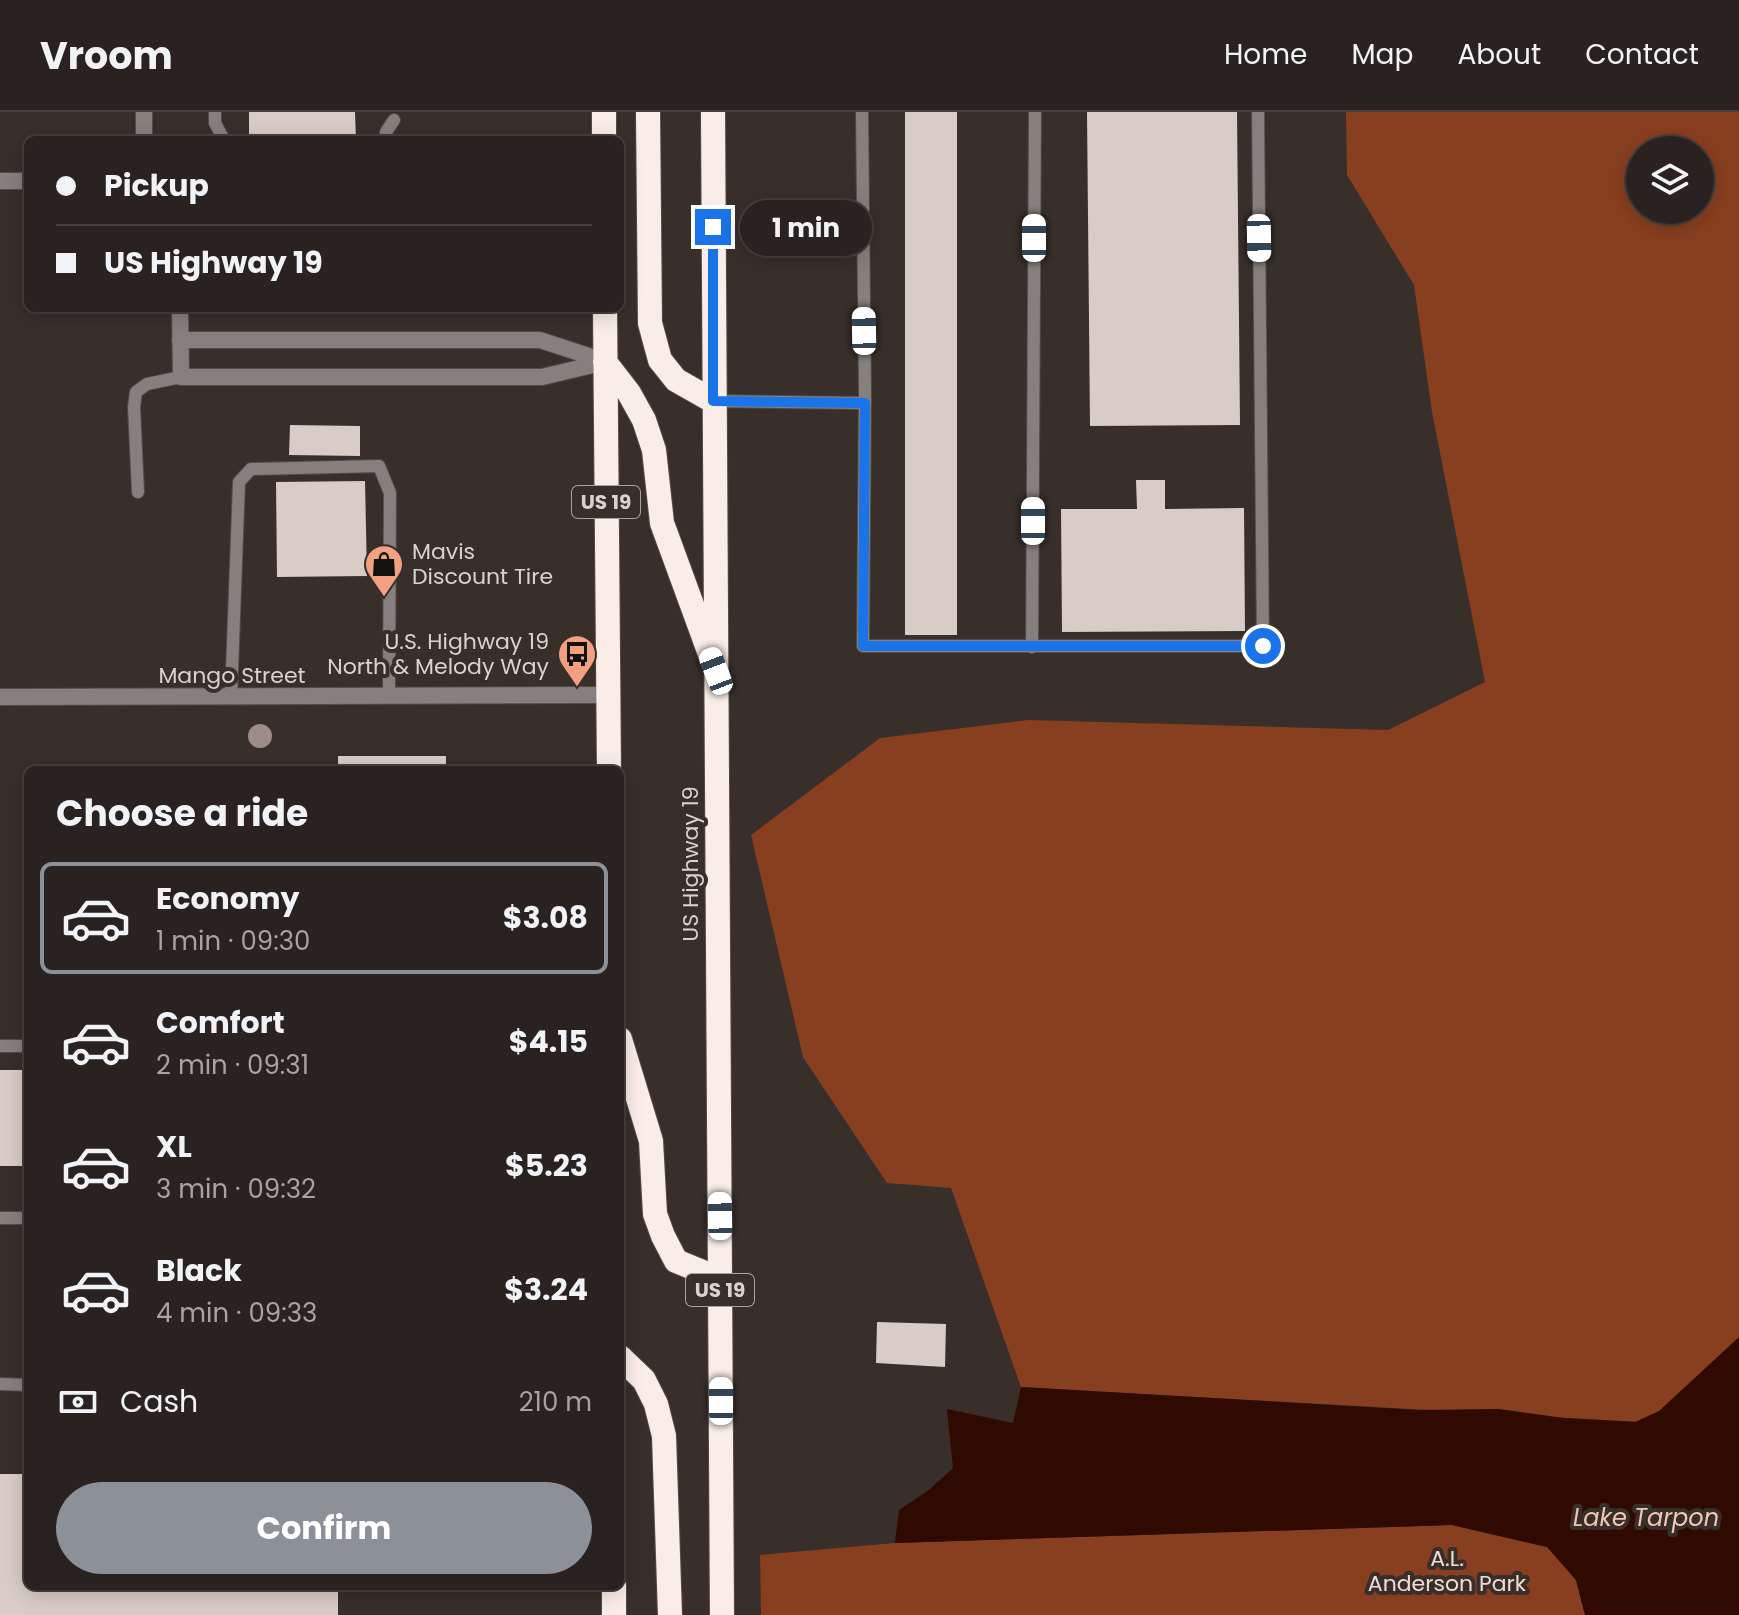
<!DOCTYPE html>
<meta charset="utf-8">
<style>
:root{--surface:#2a2220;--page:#362f2d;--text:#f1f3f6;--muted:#a5a4a5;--line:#463f3e;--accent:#8c9099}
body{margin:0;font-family:Poppins,sans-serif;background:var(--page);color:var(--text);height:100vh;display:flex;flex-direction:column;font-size:30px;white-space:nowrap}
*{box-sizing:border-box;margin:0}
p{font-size:26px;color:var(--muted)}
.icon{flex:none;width:44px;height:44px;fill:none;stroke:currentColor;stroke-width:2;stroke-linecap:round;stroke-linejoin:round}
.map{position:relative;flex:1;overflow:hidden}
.drawer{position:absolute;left:24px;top:654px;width:600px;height:824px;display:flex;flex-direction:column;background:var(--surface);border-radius:12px;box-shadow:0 4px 20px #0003,0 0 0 2px var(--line)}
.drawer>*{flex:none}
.hud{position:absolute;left:24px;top:24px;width:600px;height:176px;border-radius:12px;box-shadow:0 4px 20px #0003,0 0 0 2px var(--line);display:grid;align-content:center;height:176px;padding:0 32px;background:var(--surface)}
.controls{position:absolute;left:1626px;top:24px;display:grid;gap:16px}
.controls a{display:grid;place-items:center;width:88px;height:88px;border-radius:50%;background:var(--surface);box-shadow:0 4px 20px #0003,0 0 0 2px var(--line);font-size:40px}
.end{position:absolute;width:36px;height:36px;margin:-18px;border:10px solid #1a73e8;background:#fff;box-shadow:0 0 0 4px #fff}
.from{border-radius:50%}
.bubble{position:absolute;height:56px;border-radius:28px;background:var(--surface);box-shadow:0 4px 20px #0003,0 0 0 2px var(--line);font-size:26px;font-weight:700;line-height:56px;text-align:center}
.car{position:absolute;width:24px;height:48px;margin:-24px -12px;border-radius:10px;box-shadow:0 0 6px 2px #0007;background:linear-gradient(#fff 24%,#345 0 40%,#fff 0 76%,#345 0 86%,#fff 0)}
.hud b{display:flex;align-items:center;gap:28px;height:76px;font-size:30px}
.hud b+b{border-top:2px solid var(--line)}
.hud i{width:20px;height:20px;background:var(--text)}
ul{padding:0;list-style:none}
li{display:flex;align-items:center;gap:24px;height:112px;margin:0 16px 12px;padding:0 16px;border:4px solid transparent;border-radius:12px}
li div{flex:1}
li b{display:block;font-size:30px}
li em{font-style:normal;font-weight:700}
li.on{border-color:var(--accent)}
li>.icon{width:72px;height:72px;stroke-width:1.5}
h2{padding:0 32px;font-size:36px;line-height:96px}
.pay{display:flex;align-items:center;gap:20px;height:88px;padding:0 32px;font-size:30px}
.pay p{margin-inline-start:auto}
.primary-button{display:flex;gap:16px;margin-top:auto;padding:16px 32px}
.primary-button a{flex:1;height:92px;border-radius:48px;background:var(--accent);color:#fff;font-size:32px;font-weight:700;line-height:92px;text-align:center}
header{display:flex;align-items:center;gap:48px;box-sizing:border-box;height:112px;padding:0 40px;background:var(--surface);border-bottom:2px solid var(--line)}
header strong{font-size:38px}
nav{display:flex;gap:44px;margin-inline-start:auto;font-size:28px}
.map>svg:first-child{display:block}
.green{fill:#883f1f;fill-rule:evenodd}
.water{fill:#300a00}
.building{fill:#d9ccc7}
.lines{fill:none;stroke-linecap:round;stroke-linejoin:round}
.lane-casing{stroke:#554c48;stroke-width:14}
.street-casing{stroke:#554c48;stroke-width:18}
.highway-casing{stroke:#554c48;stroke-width:26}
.lane{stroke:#857f7d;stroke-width:12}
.street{stroke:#857f7d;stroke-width:16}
.highway{stroke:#faede8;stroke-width:24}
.tree{fill:#9e8d86}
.route{stroke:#1a73e8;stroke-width:10}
.labels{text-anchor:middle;stroke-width:8;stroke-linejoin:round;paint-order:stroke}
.shield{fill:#382e2a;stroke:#a9a19e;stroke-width:2}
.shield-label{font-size:20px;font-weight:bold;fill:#d9d2d0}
.poi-label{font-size:22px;fill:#d9d2d0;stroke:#382e2a;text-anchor:start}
.street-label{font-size:22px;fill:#d9d2d0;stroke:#382e2a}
.park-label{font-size:22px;fill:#f2dbd2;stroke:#382e2a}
.water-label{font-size:24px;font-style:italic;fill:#f2c6b4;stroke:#382e2a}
</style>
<header>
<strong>Vroom</strong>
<nav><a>Home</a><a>Map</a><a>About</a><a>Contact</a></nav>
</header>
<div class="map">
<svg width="1739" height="1503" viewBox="0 0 1739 1503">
<rect width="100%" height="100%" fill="#382e2a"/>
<!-- green -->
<path class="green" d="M1346 0H1739V1275L1693 1313 1021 1275 951 1076 887 1071 803 945 751 723 880 626 1028 608 1388 618 1485 570 1432 300 1414 173 1347 63ZM1640 38H1700V98H1640Z
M1452 1413 1547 1435 1576 1468 1585 1503H761L760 1443 895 1431Z"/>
<!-- water -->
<path class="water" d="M1739 1225V1503H1585L1576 1468 1547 1435 1452 1413 895 1431 899 1398 929 1378 953 1356 947 1297 1013 1311 1021 1275 1418 1298 1499 1297 1564 1306 1635 1310 1659 1299Z"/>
<!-- building -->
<path class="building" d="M249 0H355L356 28H249Z
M905 0H957V523H905Z
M1087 0H1237L1240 313 1090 314Z
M290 313 360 314V344L289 343Z
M1136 368H1165V397L1244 396 1245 519 1062 520 1061 397H1137Z
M365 369 367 464 277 465 276 370Z
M338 644H446V658H338Z
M0 958H28V1054H0Z
M877 1210 946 1212 945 1255 876 1251Z
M0 1362H28V1474H338V1503H0Z"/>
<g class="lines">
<!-- lane casing -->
<g class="lane-casing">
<path id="lane" d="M215 0V11L224 28
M862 0 865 281 863 534H1263L1258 0
M386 28V20L394 8
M713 289 865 291
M138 380 134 295 136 280 147 272 181 265
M1032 535 1035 0
M231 586 239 370 251 357 379 354 390 381 389 585
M0 934H28
M0 1106H28
M0 1272 28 1273"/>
</g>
<!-- street casing -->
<g class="street-casing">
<path id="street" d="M144 0V28
M0 69H28
M180 196 181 265H542L605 250
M180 228H540L604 249
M0 585 608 583"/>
</g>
<!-- highway casing -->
<g class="highway-casing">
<path id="highway" d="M604 0V28
M648 0 650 211 660 248 676 268 713 289
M713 0 722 1503
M605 196 609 658
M605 250 629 281 644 308 654 338 662 411 710 542
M620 927 651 1029 655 1102 663 1124 676 1149 720 1167
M620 1245 644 1268 656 1292 664 1324 670 1503
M614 1474V1503"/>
</g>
<!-- lane -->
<use href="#lane" class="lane"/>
<!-- street -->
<use href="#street" class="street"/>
<!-- highway -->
<use href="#highway" class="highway"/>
</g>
<!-- trees -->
<circle class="tree" cx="260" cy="624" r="12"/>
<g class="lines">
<!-- route -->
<path class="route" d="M713 115V289L865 291 863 534H1263"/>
</g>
<!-- icons -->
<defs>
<g id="shop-pin" transform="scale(2)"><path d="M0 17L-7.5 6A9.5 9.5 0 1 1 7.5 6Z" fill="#f2a07f" stroke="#382e2a"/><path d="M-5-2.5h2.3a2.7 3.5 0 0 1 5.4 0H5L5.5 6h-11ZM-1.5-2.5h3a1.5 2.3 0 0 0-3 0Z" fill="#111"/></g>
<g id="bus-pin" transform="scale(2)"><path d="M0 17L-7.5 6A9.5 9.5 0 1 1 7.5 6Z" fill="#f2a07f" stroke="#382e2a"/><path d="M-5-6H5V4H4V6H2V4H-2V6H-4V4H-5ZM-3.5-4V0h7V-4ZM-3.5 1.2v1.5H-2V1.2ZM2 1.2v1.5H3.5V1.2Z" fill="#111"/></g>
</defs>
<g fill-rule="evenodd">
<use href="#shop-pin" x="384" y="452"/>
<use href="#bus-pin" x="577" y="542"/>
</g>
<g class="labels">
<!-- shield labels -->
<g class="shield">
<rect x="572" y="374" width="68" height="32" rx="6"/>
<rect x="686" y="1162" width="68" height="32" rx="6"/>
</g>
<g class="shield-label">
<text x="606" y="397">US 19</text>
<text x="720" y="1185">US 19</text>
</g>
<!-- poi labels -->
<g class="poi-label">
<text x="412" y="447">Mavis<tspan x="412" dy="25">Discount Tire</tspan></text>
<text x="549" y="537" text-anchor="end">U.S. Highway 19<tspan x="549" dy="25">North &amp; Melody Way</tspan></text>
</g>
<!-- street labels -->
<g class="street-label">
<text x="232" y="571">Mango Street</text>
<text transform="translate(690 752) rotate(-90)" y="8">US Highway 19</text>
</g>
<!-- park labels -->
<g class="park-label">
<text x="1447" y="1454">A.L.<tspan x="1447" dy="25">Anderson Park</tspan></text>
</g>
<!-- water labels -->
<g class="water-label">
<text x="1646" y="1414">Lake Tarpon</text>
</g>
</g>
</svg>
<div class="controls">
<a><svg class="icon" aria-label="layers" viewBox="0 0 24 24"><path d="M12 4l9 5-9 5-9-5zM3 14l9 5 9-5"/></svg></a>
</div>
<i class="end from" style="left:1263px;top:534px"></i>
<i class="end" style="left:713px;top:115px"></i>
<div class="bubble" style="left:740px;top:88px;width:132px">1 min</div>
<i class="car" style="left:1034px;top:126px;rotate:0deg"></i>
<i class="car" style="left:1259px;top:126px;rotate:179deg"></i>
<i class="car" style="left:864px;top:219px;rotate:359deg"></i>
<i class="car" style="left:1033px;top:409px;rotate:0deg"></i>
<i class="car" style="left:716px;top:559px;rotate:339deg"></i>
<i class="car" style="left:720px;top:1104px;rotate:359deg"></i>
<i class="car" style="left:721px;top:1289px;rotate:0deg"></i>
<div class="hud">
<b><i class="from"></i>Pickup</b>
<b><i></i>US Highway 19</b>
</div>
<section class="drawer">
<h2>Choose a ride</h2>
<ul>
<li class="on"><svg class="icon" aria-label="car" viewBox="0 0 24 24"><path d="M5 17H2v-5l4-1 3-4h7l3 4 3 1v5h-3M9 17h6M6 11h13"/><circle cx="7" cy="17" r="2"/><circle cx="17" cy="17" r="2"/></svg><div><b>Economy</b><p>1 min · 09:30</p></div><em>$3.08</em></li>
<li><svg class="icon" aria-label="car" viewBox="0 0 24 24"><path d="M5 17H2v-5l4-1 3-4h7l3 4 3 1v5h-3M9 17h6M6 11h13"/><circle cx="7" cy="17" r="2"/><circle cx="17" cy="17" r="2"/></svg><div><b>Comfort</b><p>2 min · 09:31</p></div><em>$4.15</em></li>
<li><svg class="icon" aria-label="car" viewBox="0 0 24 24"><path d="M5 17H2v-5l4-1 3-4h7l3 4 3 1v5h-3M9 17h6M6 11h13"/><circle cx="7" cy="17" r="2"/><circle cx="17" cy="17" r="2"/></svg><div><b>XL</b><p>3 min · 09:32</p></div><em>$5.23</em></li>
<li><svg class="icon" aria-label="car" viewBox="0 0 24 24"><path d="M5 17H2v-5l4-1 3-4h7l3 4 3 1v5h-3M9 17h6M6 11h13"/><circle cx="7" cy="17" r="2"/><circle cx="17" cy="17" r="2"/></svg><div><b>Black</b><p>4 min · 09:33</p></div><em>$3.24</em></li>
</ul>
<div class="pay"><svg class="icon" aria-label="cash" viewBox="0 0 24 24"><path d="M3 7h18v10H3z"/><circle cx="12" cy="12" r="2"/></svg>Cash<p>210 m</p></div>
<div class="primary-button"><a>Confirm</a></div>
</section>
</div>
